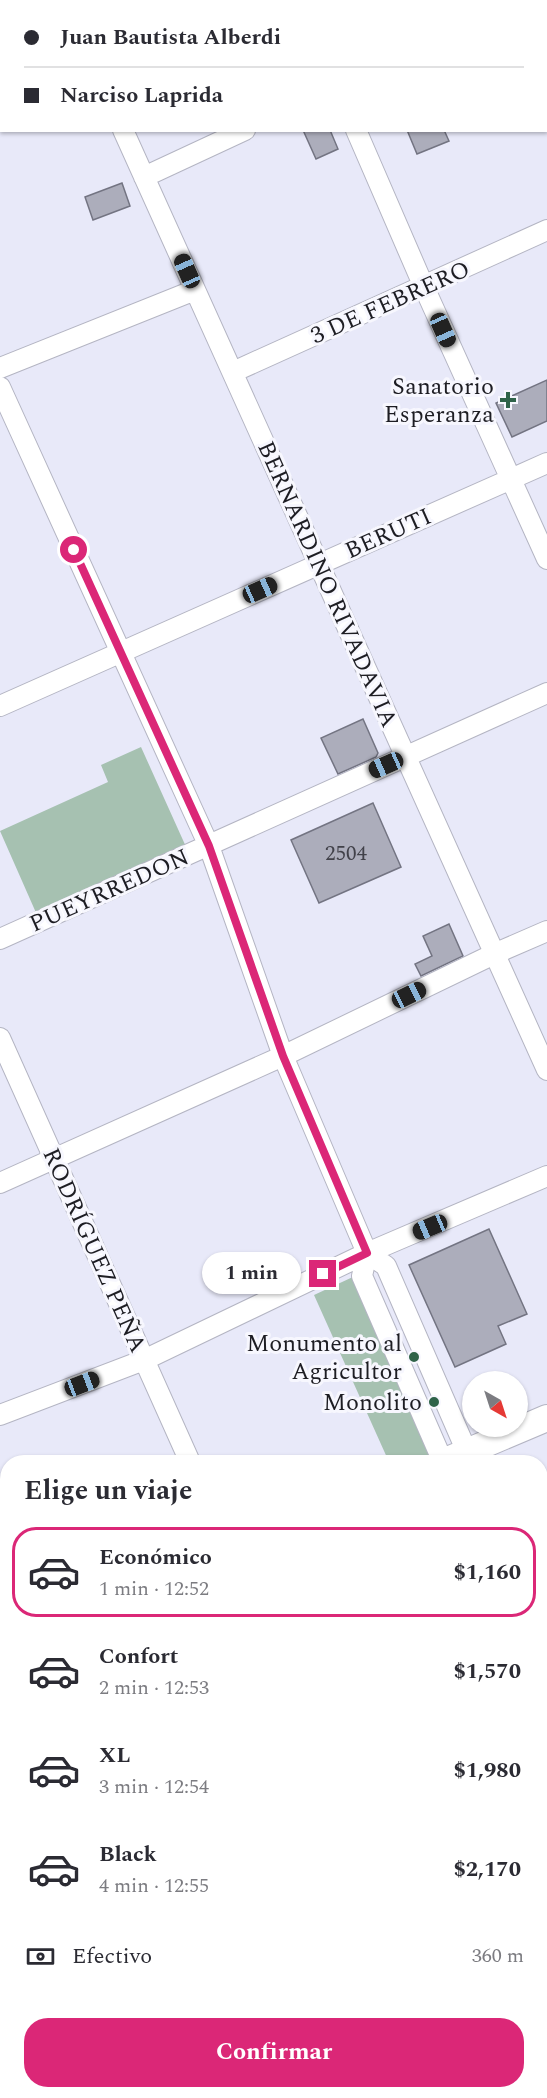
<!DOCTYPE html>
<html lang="es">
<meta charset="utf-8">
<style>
:root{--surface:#fff;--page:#f2f2f3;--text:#2b2b33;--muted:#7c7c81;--line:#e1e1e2;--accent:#db2777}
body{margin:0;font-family:Spectral,serif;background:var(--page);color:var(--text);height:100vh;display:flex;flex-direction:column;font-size:22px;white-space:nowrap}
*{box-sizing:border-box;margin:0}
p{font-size:20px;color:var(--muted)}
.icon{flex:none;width:33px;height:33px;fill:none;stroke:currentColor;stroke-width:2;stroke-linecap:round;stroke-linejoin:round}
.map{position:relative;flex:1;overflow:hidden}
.panel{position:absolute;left:0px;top:1455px;width:548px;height:644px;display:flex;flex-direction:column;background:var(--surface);border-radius:24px 24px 0 0;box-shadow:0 2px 4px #0004}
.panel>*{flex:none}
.top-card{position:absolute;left:0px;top:0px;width:548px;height:132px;box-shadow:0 2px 4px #0004;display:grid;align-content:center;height:132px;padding:0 24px;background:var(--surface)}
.needle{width:39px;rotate:141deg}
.controls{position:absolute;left:462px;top:1371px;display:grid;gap:12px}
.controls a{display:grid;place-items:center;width:66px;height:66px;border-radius:50%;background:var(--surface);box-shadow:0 2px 4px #0004;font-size:30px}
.end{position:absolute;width:27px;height:27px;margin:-14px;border:8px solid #db2777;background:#fff;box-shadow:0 0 0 3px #fff}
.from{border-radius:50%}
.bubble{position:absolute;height:42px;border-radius:21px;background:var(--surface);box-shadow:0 2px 4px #0004;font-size:20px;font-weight:700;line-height:42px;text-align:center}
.car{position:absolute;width:18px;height:36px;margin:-18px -9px;border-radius:8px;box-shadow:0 0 4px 2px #0007;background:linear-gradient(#222 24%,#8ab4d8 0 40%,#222 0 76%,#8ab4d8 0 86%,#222 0)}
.top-card b{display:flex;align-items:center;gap:21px;height:57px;font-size:22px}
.top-card b+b{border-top:2px solid var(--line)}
.top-card i{width:15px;height:15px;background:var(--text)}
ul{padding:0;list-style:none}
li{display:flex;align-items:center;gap:18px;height:90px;margin:0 12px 9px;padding:0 12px;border:3px solid transparent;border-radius:24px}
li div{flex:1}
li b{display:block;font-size:22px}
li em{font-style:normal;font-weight:700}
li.current{border-color:var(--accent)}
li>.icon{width:54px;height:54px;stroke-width:1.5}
h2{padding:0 24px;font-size:27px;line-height:72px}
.pay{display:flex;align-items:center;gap:15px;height:66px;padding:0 24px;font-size:22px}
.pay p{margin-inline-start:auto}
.action{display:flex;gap:12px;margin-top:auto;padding:12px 24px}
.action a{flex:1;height:69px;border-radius:24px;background:var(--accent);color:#fff;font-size:24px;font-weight:700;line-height:69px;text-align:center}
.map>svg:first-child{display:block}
.green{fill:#a6c1b1}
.building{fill:#acadbb;stroke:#737482;stroke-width:1.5}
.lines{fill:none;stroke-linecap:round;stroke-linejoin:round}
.minor-casing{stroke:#b4b5c3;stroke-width:22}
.major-casing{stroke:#b4b5c3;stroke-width:28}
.path{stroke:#a2a3af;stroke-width:3;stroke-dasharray:4.5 3;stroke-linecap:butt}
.minor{stroke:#fff;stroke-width:20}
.major{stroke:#fff;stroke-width:26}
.route{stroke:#db2777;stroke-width:8}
.poi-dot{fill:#2f6349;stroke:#f7f7fe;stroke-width:2}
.labels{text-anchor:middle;stroke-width:6;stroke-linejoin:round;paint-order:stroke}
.number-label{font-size:21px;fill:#414149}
.street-label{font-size:24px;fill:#1d1d23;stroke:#f7f7fe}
.poi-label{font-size:24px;fill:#1d1d23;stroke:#f7f7fe;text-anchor:end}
</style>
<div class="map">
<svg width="547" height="2098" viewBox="0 0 547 2098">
<rect width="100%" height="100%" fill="#e8e9f9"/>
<!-- green -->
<path class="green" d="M141 747 187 849 37 915 0 831 108 782 101 765Z
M355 1276 436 1456 420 1462H389L314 1295Z"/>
<!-- building -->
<path class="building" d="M303 130H330L338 149 316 159Z
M407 130H444L449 141 417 154Z
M122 183 130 206 93 220 85 197Z
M547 380V421L512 437 496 403Z
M363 719 378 753 376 757 338 774 321 738Z
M373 803 401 867 319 903 291 840Z
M449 924 463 956 421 976 415 964 432 956 423 936Z
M489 1229 527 1314 498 1326 506 1344 455 1367 409 1265Z"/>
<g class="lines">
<!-- minor casing -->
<g class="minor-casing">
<path id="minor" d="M64 0 65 2
M123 130 547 1070
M356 130 424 287 547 559
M144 177 245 130
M0 368 195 290
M233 372 547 230
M0 387 209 846 283 1056 367 1253 386 1266 467 1452
M0 706 547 463
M0 939 547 693
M0 1038 190 1462
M0 1183 283 1056 494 954 547 931
M367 1253 362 1276 443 1462
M0 1415 144 1360 367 1253 547 1176
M0 1620 8 1636"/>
</g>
<!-- major casing -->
<g class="major-casing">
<path id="major" d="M293 0V2
M312 0 313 2
M24 2 27 0
M488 2 492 0
M537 2 540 0
M0 12 2 11
M546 26 547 28
M443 1462 547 1418
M0 1656 8 1653"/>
</g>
<!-- path -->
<path class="path" d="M340 0 341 2
M372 2 373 0
M441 2 444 0"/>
<!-- minor -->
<use href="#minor" class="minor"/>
<!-- major -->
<use href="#major" class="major"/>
</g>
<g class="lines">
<!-- route -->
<path class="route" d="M74 550 209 846 283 1056 367 1253 323 1274"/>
</g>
<!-- markers -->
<g class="poi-dot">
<path d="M505 391h6v6h6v6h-6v6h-6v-6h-6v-6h6z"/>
<circle cx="414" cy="1357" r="6"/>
<circle cx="434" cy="1402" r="6"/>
</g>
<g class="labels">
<!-- number labels -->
<g class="number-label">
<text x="346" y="860">2504</text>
</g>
<!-- street labels -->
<g class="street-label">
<text transform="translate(390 302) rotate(-24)" y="8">3 DE FEBRERO</text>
<text transform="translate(388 533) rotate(-24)" y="8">BERUTI</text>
<text transform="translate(328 584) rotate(66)" y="8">BERNARDINO RIVADAVIA</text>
<text transform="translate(109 890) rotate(-24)" y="8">PUEYRREDON</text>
<text transform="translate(95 1250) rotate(66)" y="8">RODRÍGUEZ PEÑA</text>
</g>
<!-- poi labels -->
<g class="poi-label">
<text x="494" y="394">Sanatorio<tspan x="494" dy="28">Esperanza</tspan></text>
<text x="402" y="1351">Monumento al<tspan x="402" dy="28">Agricultor</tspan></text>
<text x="422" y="1410">Monolito</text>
</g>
</g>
</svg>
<div class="controls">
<a><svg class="needle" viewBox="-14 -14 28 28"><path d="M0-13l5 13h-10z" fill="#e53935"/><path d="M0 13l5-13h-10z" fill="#7c7c81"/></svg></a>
</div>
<i class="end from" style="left:74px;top:550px"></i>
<i class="end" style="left:323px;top:1274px"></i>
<div class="bubble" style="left:202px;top:1252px;width:99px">1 min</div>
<i class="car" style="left:187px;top:271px;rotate:336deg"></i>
<i class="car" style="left:443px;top:330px;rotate:156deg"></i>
<i class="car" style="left:260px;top:590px;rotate:66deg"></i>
<i class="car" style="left:386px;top:765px;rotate:246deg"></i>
<i class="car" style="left:409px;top:995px;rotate:64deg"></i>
<i class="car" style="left:430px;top:1227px;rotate:247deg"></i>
<i class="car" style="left:82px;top:1384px;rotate:69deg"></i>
<div class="top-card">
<b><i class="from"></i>Juan Bautista Alberdi</b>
<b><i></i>Narciso Laprida</b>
</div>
<section class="panel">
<h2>Elige un viaje</h2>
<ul>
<li class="current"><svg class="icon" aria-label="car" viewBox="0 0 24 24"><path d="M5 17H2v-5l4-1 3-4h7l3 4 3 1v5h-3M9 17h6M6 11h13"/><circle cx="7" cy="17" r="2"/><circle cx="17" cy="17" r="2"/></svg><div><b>Económico</b><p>1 min · 12:52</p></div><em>$1,160</em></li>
<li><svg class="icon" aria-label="car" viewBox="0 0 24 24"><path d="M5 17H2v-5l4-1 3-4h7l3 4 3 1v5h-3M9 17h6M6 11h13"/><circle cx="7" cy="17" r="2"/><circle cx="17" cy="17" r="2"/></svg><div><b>Confort</b><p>2 min · 12:53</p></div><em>$1,570</em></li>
<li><svg class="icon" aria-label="car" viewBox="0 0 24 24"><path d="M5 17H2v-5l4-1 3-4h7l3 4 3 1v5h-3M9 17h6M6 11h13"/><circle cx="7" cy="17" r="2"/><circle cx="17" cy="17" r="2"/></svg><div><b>XL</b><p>3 min · 12:54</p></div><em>$1,980</em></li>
<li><svg class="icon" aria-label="car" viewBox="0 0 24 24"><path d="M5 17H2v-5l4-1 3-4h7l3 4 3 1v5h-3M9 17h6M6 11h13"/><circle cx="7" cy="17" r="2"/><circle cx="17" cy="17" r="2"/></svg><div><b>Black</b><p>4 min · 12:55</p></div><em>$2,170</em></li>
</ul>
<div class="pay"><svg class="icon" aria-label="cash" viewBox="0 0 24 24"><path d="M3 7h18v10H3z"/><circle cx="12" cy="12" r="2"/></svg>Efectivo<p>360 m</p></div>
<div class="action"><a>Confirmar</a></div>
</section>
</div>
